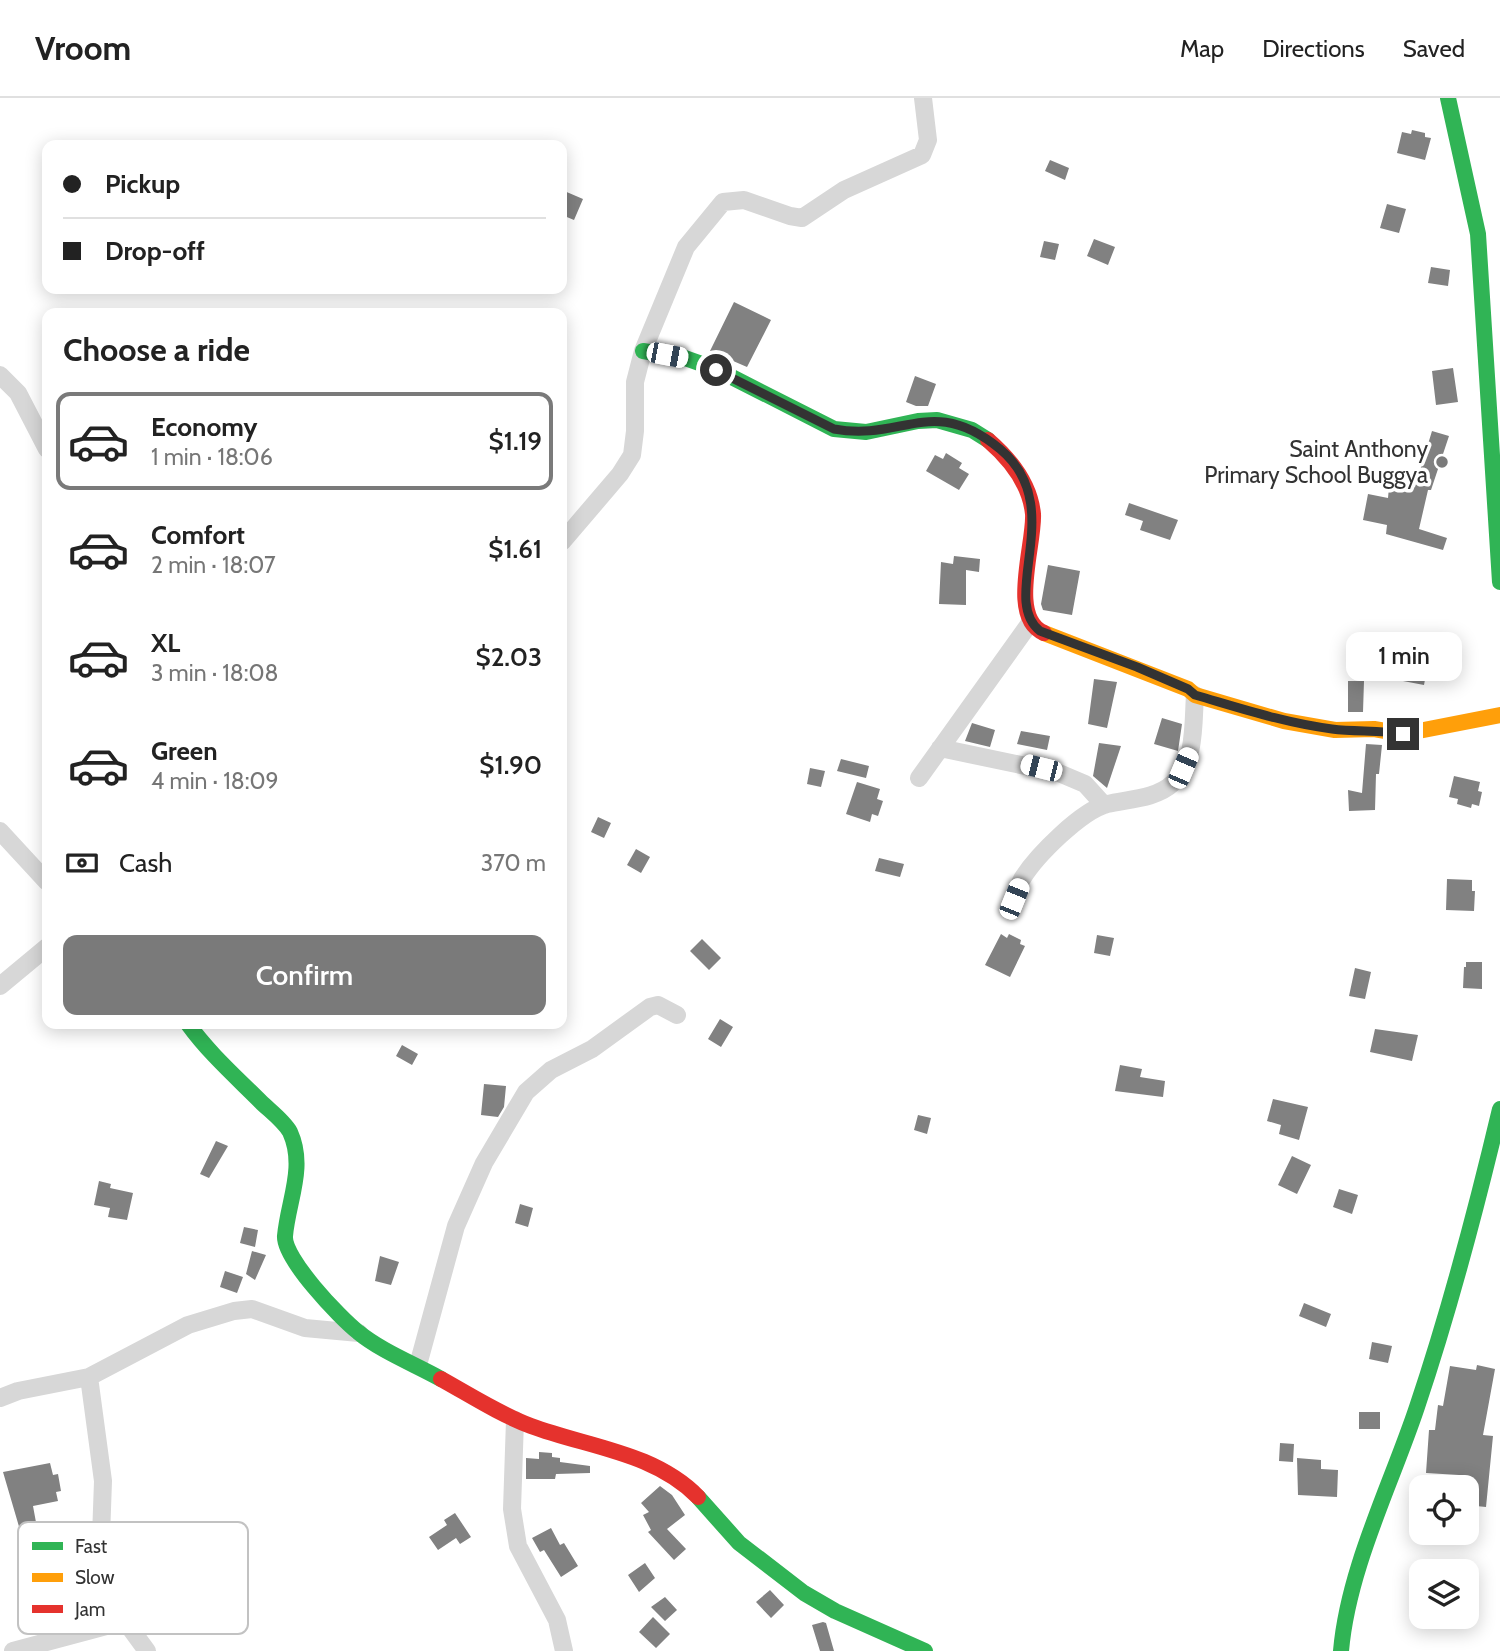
<!DOCTYPE html>
<meta charset="utf-8">
<style>
:root{--surface:#fff;--page:#f2f2f2;--text:#222;--muted:#767676;--line:#e0e0e0;--accent:#7a7a7a}
body{margin:0;font-family:Cabin,sans-serif;background:var(--page);color:var(--text);height:100vh;display:flex;flex-direction:column;font-size:26px;white-space:nowrap}
*{box-sizing:border-box;margin:0}
p{font-size:23px;color:var(--muted)}
.icon{flex:none;width:38px;height:38px;fill:none;stroke:currentColor;stroke-width:2;stroke-linecap:round;stroke-linejoin:round}
.map{position:relative;flex:1;overflow:hidden}
.details{position:absolute;left:42px;top:210px;width:525px;height:721px;display:flex;flex-direction:column;background:var(--surface);border-radius:14px;box-shadow:0 4px 18px #0003}
.details>*{flex:none}
.hud{position:absolute;left:42px;top:42px;width:525px;height:154px;border-radius:14px;box-shadow:0 4px 18px #0003;display:grid;align-content:center;height:154px;padding:0 21px;background:var(--surface)}
.buttons{position:absolute;left:1409px;top:1377px;display:grid;gap:14px}
.buttons a{display:grid;place-items:center;width:70px;height:70px;border-radius:14px;background:var(--surface);box-shadow:0 4px 18px #0003;font-size:35px}
.end{position:absolute;width:32px;height:32px;margin:-16px;border:9px solid #333;background:#fff;box-shadow:0 0 0 4px #fff}
.from{border-radius:50%}
.bubble{position:absolute;height:49px;border-radius:14px;background:var(--surface);box-shadow:0 4px 18px #0003;font-size:23px;font-weight:600;line-height:49px;text-align:center}
.car{position:absolute;width:21px;height:42px;margin:-21px -10px;border-radius:9px;box-shadow:0 0 5px 2px #0007;background:linear-gradient(#fff 24%,#345 0 40%,#fff 0 76%,#345 0 86%,#fff 0)}
.hud b{display:flex;align-items:center;gap:24px;height:66px;font-size:26px}
.hud b+b{border-top:2px solid var(--line)}
.hud i{width:18px;height:18px;background:var(--text)}
ul{padding:0;list-style:none}
li{display:flex;align-items:center;gap:21px;height:98px;margin:0 14px 10px;padding:0 7px;border:4px solid transparent;border-radius:14px}
li div{flex:1}
li b{display:block;font-size:26px}
li em{font-style:normal;font-weight:600}
li.current{border-color:var(--accent)}
li>.icon{width:63px;height:63px;stroke-width:1.5}
h2{padding:0 21px;font-size:32px;line-height:84px}
.pay{display:flex;align-items:center;gap:18px;height:77px;padding:0 21px;font-size:26px}
.pay p{margin-inline-start:auto}
.cta{display:flex;gap:14px;margin-top:auto;padding:14px 21px}
.cta a{flex:1;height:80px;border-radius:14px;background:var(--accent);color:#fff;font-size:28px;font-weight:600;line-height:80px;text-align:center}
header{display:flex;align-items:center;gap:42px;box-sizing:border-box;height:98px;padding:0 35px;background:var(--surface);border-bottom:2px solid var(--line)}
header strong{font-size:33px}
nav{display:flex;gap:38px;margin-inline-start:auto;font-size:24px}
.map>svg:first-child{display:block}
.building{fill:#818181}
.lines{fill:none;stroke-linecap:round;stroke-linejoin:round}
.street{stroke:#d7d7d7;stroke-width:18}
.fast{stroke:#30b455;stroke-width:16}
.slow{stroke:#ff9f0a;stroke-width:16}
.jam{stroke:#e5322d;stroke-width:16}
.route{stroke:#333;stroke-width:9}
.poi-dot{fill:#7a7a7a;stroke:#fff;stroke-width:2.5}
.labels{text-anchor:middle;stroke-width:7;stroke-linejoin:round;paint-order:stroke}
.poi-label{font-size:23px;fill:#333;stroke:#fff;text-anchor:end}
.key{fill:#fff;stroke:#c2c2c2;stroke-width:2}
.key-label{font-size:19px;fill:#333}
</style>
<header>
<strong>Vroom</strong>
<nav><a>Map</a><a>Directions</a><a>Saved</a></nav>
</header>
<div class="map">
<svg width="1500" height="1553" viewBox="0 0 1500 1553">
<rect width="100%" height="100%" fill="#fff"/>
<!-- building -->
<path class="building" d="M1412 32 1425 35V39L1431 40 1425 62 1397 55 1402 34 1411 36Z
M1050 62 1069 70 1065 82 1045 73Z
M562 92 583 101 574 122 562 117Z
M1387 106 1406 111 1399 135 1380 130Z
M1094 141 1115 149 1108 167 1087 158Z
M1044 143 1059 146 1055 162 1040 159Z
M1431 169 1450 172 1448 188 1428 185Z
M734 204 771 222 747 269 710 253Z
M1453 270 1458 304 1436 307 1432 273Z
M915 278 936 286 928 308H916L906 304Z
M1432 333 1449 338 1431 392H1428L1419 431 1447 440 1443 452 1386 436 1387 427 1363 422 1368 396 1388 400 1389 389 1406 392 1407 387 1415 389Z
M946 355 962 365 959 370 969 376 959 392 926 373 935 357 943 361Z
M1129 405 1178 422 1170 442 1140 432 1143 423 1125 417Z
M954 458 980 461 979 474 966 472V507L939 506 941 464 953 466Z
M1048 467 1080 473 1072 517 1043 512 1041 506Z
M1408 556 1429 560 1424 587 1403 583Z
M1094 581 1117 584 1107 630 1088 626Z
M1348 583H1364L1363 614H1348Z
M1162 620 1182 626 1178 653 1154 646Z
M972 625 995 632 990 649 965 643Z
M1021 633 1050 638 1047 652 1017 646Z
M1099 645 1121 648 1107 690 1093 678Z
M1366 646 1382 647 1379 676H1376L1375 712 1349 713 1348 692 1362 695Z
M841 661 869 668 866 680 837 673Z
M810 670 825 673 821 689 807 686Z
M1454 678 1480 684 1478 693 1482 694 1479 708 1472 706 1471 710 1457 706 1458 701 1449 699Z
M857 684 880 691 877 701 883 703 878 718 872 716 870 724 846 716Z
M598 719 611 725 604 740 591 734Z
M636 751 650 759 641 775 627 767Z
M879 760 904 766 900 779 875 773Z
M1447 781 1472 782V793H1475L1474 813 1446 812Z
M1001 836 1007 840 1009 836 1021 842 1020 846 1025 848 1010 879 985 867Z
M1097 837 1114 840 1110 858 1094 855Z
M702 841 721 860 709 872 690 853Z
M1466 864H1482V891L1463 890 1464 869H1466Z
M1355 870 1371 874 1365 901 1349 898Z
M720 921 733 929 721 949 708 941Z
M1375 931 1418 937 1412 963 1370 954Z
M402 947 418 956 412 967 396 958Z
M1120 967 1142 971 1140 979 1165 983 1163 999 1115 993Z
M484 986 506 988 504 1009 498 1019 481 1017Z
M1273 1001 1308 1009 1299 1042 1279 1036 1281 1027 1267 1023Z
M918 1017 931 1020 927 1036 914 1032Z
M216 1043 228 1048 209 1080 200 1076Z
M1292 1058 1311 1067 1297 1096 1278 1087Z
M99 1083 111 1086 110 1090 133 1095 127 1122 108 1119 110 1110 94 1107Z
M1339 1091 1358 1097 1352 1116 1333 1109Z
M520 1106 533 1110 528 1129 515 1125Z
M244 1129 258 1132 255 1149 240 1145Z
M252 1153 266 1157 255 1182 246 1176Z
M380 1158 399 1164 391 1187 375 1183Z
M225 1173 243 1179 237 1195 220 1189Z
M1304 1205 1331 1216 1326 1229 1299 1218Z
M1372 1244 1392 1248 1388 1265 1369 1261Z
M1477 1267 1495 1271 1483 1337 1493 1338 1486 1409 1466 1407V1390H1458L1459 1377 1426 1375 1429 1332H1435L1438 1307 1443 1308 1450 1268 1476 1272Z
M1359 1314H1380V1331H1359Z
M1280 1345 1294 1346 1293 1364 1279 1363Z
M539 1354 552 1355V1359L560 1360V1364L590 1368V1375L556 1376 555 1381H526V1360L539 1361Z
M1297 1360 1321 1362V1371L1338 1372 1337 1399 1298 1397Z
M50 1365 53 1377 58 1376 61 1393 56 1394 58 1403 33 1408 40 1446 25 1449 3 1374Z
M660 1388 672 1397 685 1417 667 1431 686 1451 674 1462 648 1434 651 1432 643 1417 649 1414 641 1405Z
M455 1415 471 1439 460 1446 456 1440 438 1452 429 1439 447 1427 444 1422Z
M551 1430 560 1447 564 1445 578 1468 561 1479 544 1452 540 1454 532 1440Z
M645 1465 655 1480 639 1494 628 1477Z
M770 1492 784 1507 771 1520 756 1504Z
M665 1499 677 1512 665 1523 651 1509Z
M653 1519 670 1536 656 1550 639 1534Z
M823 1524 826 1525 834 1553H820L812 1527Z"/>
<g class="lines">
<!-- street -->
<path class="street" d="M0 277 18 295 47 351
M562 444 620 376 632 357 635 333V284L643 253 686 149 723 104 744 102 790 118 802 120 844 92 922 57 928 42 923 0
M940 650 1059 675 1085 686 1104 707
M919 680 1030 525
M0 733 47 784
M1011 811C1014 801 1017 790 1022 781 1036 758 1081 713 1107 706 1128 701 1156 701 1173 685 1196 665 1193 624 1195 597
M0 888 47 849
M418 1267 456 1128 484 1065 526 994 551 972 592 951 650 909 658 907 677 917
M89 1279 103 1383 101 1439 106 1475 125 1523 147 1553
M0 1300 18 1293 89 1279 188 1227 234 1213 252 1211 305 1230 359 1235
M515 1322 512 1411 518 1448 557 1522 564 1553
M13 1553 125 1523"/>
<!-- fast -->
<path class="fast" d="M1448 0 1478 136 1500 484
M643 253 685 260 716 271 834 331 866 334 918 323 937 322 972 332 988 342
M188 926C209 955 235 978 261 1004 269 1012 284 1023 290 1034 306 1069 288 1103 285 1138 283 1160 340 1220 358 1234 381 1253 414 1266 441 1281
M698 1399 739 1445 804 1495 835 1513 925 1553
M1341 1553C1348 1471 1391 1387 1417 1309 1450 1211 1476 1112 1500 1011"/>
<!-- slow -->
<path class="slow" d="M1044 535 1188 591 1195 597 1284 623 1335 632 1374 631 1403 636 1500 617"/>
<!-- jam -->
<path class="jam" d="M988 342C1010 361 1030 386 1033 416 1035 445 1008 520 1044 535
M441 1281C470 1297 499 1316 531 1328 587 1349 654 1354 698 1399"/>
</g>
<g class="lines">
<!-- route -->
<path class="route" d="M716 272 834 331C903 344 932 295 1000 351 1069 408 998 500 1040 533L1137 569 1188 591 1195 597C1240 610 1285 625 1332 631 1356 634 1379 632 1403 636"/>
</g>
<!-- markers -->
<circle class="poi-dot" cx="1442" cy="364" r="7"/>
<g class="labels">
<!-- poi labels -->
<g class="poi-label">
<text x="1428" y="359">Saint Anthony<tspan x="1428" dy="26">Primary School Buggya</tspan></text>
</g>
</g>
<!-- legend -->
<rect x="18" y="1424" width="230" height="112" rx="10" class="key"/>
<rect x="32" y="1444" width="31" height="8" fill="#30b455"/>
<rect x="32" y="1475" width="31" height="9" fill="#ff9f0a"/>
<rect x="32" y="1507" width="31" height="8" fill="#e5322d"/>
<g class="key-label">
<text x="75" y="1455">Fast</text>
<text x="75" y="1486">Slow</text>
<text x="75" y="1518">Jam</text>
</g>
</svg>
<div class="buttons">
<a><svg class="icon" aria-label="locate" viewBox="0 0 24 24"><circle cx="12" cy="12" r="6"/><path d="M12 2v4M12 18v4M2 12h4M18 12h4"/></svg></a>
<a><svg class="icon" aria-label="layers" viewBox="0 0 24 24"><path d="M12 4l9 5-9 5-9-5zM3 14l9 5 9-5"/></svg></a>
</div>
<i class="end from" style="left:716px;top:272px"></i>
<i class="end" style="left:1403px;top:636px"></i>
<div class="bubble" style="left:1346px;top:534px;width:116px">1 min</div>
<i class="car" style="left:667px;top:257px;rotate:101deg"></i>
<i class="car" style="left:1041px;top:670px;rotate:284deg"></i>
<i class="car" style="left:1183px;top:670px;rotate:23deg"></i>
<i class="car" style="left:1014px;top:801px;rotate:22deg"></i>
<div class="hud">
<b><i class="from"></i>Pickup</b>
<b><i></i>Drop-off</b>
</div>
<section class="details">
<h2>Choose a ride</h2>
<ul>
<li class="current"><svg class="icon" aria-label="car" viewBox="0 0 24 24"><path d="M5 17H2v-5l4-1 3-4h7l3 4 3 1v5h-3M9 17h6M6 11h13"/><circle cx="7" cy="17" r="2"/><circle cx="17" cy="17" r="2"/></svg><div><b>Economy</b><p>1 min · 18:06</p></div><em>$1.19</em></li>
<li><svg class="icon" aria-label="car" viewBox="0 0 24 24"><path d="M5 17H2v-5l4-1 3-4h7l3 4 3 1v5h-3M9 17h6M6 11h13"/><circle cx="7" cy="17" r="2"/><circle cx="17" cy="17" r="2"/></svg><div><b>Comfort</b><p>2 min · 18:07</p></div><em>$1.61</em></li>
<li><svg class="icon" aria-label="car" viewBox="0 0 24 24"><path d="M5 17H2v-5l4-1 3-4h7l3 4 3 1v5h-3M9 17h6M6 11h13"/><circle cx="7" cy="17" r="2"/><circle cx="17" cy="17" r="2"/></svg><div><b>XL</b><p>3 min · 18:08</p></div><em>$2.03</em></li>
<li><svg class="icon" aria-label="car" viewBox="0 0 24 24"><path d="M5 17H2v-5l4-1 3-4h7l3 4 3 1v5h-3M9 17h6M6 11h13"/><circle cx="7" cy="17" r="2"/><circle cx="17" cy="17" r="2"/></svg><div><b>Green</b><p>4 min · 18:09</p></div><em>$1.90</em></li>
</ul>
<div class="pay"><svg class="icon" aria-label="cash" viewBox="0 0 24 24"><path d="M3 7h18v10H3z"/><circle cx="12" cy="12" r="2"/></svg>Cash<p>370 m</p></div>
<div class="cta"><a>Confirm</a></div>
</section>
</div>
